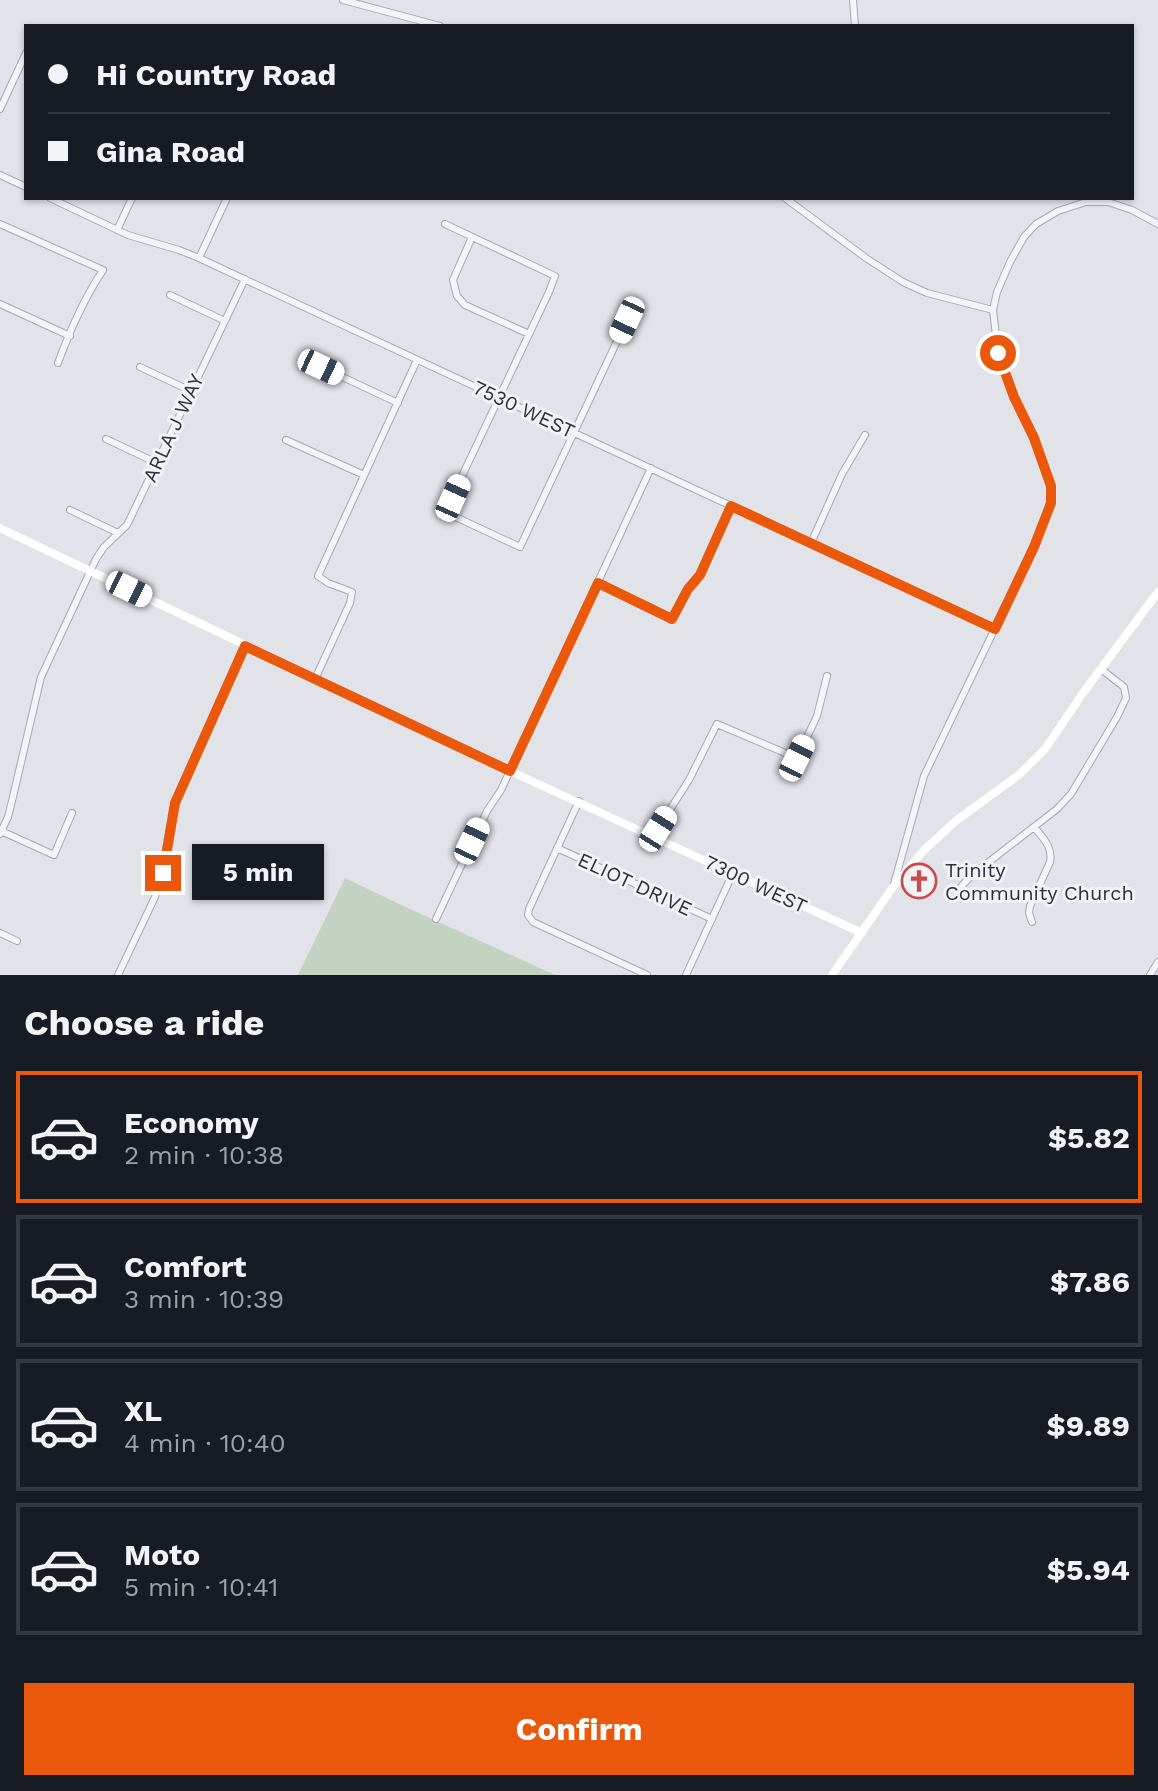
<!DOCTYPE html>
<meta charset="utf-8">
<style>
:root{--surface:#171b24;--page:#242831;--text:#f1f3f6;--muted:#9ea1a6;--line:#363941;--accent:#ea580c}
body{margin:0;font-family:"Work Sans",sans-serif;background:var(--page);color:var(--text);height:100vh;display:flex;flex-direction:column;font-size:30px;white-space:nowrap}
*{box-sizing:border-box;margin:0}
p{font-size:26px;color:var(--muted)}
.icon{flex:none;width:44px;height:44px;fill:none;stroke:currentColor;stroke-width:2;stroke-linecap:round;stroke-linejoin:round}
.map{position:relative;height:975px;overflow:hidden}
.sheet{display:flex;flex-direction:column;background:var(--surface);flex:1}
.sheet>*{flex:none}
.hud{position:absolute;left:24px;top:24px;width:1110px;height:176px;border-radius:0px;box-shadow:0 2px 6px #0004;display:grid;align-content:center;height:176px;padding:0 24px;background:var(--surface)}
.end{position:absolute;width:36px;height:36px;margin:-18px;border:10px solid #ea580c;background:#fff;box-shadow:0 0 0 4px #fff}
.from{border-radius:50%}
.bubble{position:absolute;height:56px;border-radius:0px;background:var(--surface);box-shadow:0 2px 6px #0004;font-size:26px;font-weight:700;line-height:56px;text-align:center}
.car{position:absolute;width:24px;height:48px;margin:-24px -12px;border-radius:10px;box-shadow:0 0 6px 2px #0007;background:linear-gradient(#fff 24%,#345 0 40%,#fff 0 76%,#345 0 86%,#fff 0)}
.hud b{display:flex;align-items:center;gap:28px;height:76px;font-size:30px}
.hud b+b{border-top:2px solid var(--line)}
.hud i{width:20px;height:20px;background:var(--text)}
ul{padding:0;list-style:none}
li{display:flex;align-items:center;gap:24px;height:132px;margin:0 16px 12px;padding:0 8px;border:4px solid var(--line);border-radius:0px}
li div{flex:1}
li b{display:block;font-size:30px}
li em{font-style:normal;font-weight:700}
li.on{border-color:var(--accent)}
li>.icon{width:72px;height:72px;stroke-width:1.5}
h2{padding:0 24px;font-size:36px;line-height:96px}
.button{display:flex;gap:16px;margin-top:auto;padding:16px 24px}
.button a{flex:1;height:92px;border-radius:0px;background:var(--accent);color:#fff;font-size:32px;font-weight:700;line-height:92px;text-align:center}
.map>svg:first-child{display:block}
.grass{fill:#c4d2c2}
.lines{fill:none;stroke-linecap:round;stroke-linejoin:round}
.street-casing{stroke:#a6a9b3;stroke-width:8}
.street{stroke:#f3f4f7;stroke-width:6}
.secondary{stroke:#fff;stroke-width:8}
.route{stroke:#ea580c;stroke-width:10}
.labels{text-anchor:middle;stroke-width:6;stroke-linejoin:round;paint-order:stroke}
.street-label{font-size:20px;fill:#2a2f40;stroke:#f0f2f6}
.poi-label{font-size:20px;fill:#2a2f40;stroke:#f0f2f6;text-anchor:start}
</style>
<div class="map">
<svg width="1158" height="975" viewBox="0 0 1158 975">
<rect width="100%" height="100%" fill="#e1e3e9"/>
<!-- grass -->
<path class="grass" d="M345 878 399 904 555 975H298Z"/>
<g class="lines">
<!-- street casing -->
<g class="street-casing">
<path id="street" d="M343 0 440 26
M853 0 855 26
M0 109 26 53
M0 175 26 187
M50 198 128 235 179 250 199 258 995 629
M785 198 866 258 903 282 927 293 993 310
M0 224 103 270C85 297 69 333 58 363
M445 224 555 276 549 292 445 512 520 547 627 320
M117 230 132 198
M472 237 453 280 457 296 465 305 529 334
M199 258 227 198
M170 295 225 321
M0 304 70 336
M140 367 191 391
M321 367 398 403
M106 439 157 463
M286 440 364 475
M70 510 118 533
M811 543 842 474 865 435
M598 583 672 619 688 589 700 575 731 506
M315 679 350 603 352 592 328 583 318 576 417 360
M579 801 529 909 528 915 533 922 647 975
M1 831 54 855 72 813
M0 834 8 817 12 801 41 677 96 559 104 547 127 525 245 279
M653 836 689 780 717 724 797 758 817 716 827 676
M557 848 712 919
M894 884 924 776 1034 547 1051 503V486L1034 438 1014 397 998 353 993 310 997 292 1010 262 1024 237 1036 224 1058 211 1086 202H1108L1132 210 1158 224
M959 889 972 875 1057 809 1071 794 1117 717 1126 698 1124 687 1101 669
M436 919 487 811 501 790 651 468
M1032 922 1029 913 1030 906 1050 862C1053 847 1043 838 1034 827
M0 933 17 941
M118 975 155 897 163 873 175 803 245 646
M686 975 733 873
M1150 975 1158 962"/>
</g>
<!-- street -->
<use href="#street" class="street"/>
<!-- secondary -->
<path class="secondary" d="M0 528 510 771 862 933
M832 975 893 887 924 850 957 820 1020 774 1045 749 1083 693 1158 592"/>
</g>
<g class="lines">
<!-- route -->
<path class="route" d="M163 873 175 803 245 646 510 771 598 583 672 619 688 589 700 575 731 506 995 629 1034 547 1051 503V486L1034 438 1014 397 998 353"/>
</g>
<!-- icons -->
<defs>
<g id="church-ring" transform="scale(1.8)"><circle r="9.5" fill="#f0f2f6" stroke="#c84b4f" stroke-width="1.5"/><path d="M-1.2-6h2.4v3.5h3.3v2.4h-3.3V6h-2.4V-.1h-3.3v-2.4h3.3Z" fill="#c84b4f"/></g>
</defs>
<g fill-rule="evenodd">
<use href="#church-ring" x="919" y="881"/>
</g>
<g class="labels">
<!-- street labels -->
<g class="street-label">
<text transform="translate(524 409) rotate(25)" y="7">7530 WEST</text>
<text transform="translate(173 428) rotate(-65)" y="7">ARLA J WAY</text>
<text transform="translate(635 884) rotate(25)" y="7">ELIOT DRIVE</text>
<text transform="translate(756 884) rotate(25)" y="7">7300 WEST</text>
</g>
<!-- poi labels -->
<g class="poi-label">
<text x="945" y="877">Trinity<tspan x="945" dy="23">Community Church</tspan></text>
</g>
</g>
</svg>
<i class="end from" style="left:998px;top:353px"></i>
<i class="end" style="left:163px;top:873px"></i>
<div class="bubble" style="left:192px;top:844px;width:132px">5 min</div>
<i class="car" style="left:627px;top:320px;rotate:205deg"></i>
<i class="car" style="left:321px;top:367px;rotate:115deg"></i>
<i class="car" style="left:453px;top:498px;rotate:24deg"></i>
<i class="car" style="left:129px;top:589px;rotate:116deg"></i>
<i class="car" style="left:797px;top:758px;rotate:26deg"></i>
<i class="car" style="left:658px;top:829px;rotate:32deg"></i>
<i class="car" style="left:472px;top:841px;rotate:25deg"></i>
<div class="hud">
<b><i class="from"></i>Hi Country Road</b>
<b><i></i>Gina Road</b>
</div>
</div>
<section class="sheet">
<h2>Choose a ride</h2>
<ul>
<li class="on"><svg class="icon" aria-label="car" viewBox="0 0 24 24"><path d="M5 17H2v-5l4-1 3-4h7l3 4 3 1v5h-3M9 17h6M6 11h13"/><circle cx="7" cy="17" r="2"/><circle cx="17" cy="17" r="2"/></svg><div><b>Economy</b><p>2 min · 10:38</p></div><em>$5.82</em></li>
<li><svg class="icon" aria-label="car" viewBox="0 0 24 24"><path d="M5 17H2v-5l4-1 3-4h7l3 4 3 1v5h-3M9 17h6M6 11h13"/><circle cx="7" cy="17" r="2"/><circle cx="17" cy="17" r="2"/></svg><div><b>Comfort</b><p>3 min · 10:39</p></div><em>$7.86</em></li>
<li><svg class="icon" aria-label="car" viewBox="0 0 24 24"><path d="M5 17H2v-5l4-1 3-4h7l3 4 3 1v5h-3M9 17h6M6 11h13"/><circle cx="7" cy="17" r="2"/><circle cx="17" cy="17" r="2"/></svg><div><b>XL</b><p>4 min · 10:40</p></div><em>$9.89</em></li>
<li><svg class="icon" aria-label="car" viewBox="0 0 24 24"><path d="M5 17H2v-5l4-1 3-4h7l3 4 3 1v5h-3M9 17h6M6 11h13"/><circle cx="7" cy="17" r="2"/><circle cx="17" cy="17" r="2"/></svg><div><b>Moto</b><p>5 min · 10:41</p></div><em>$5.94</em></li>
</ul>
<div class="button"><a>Confirm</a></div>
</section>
